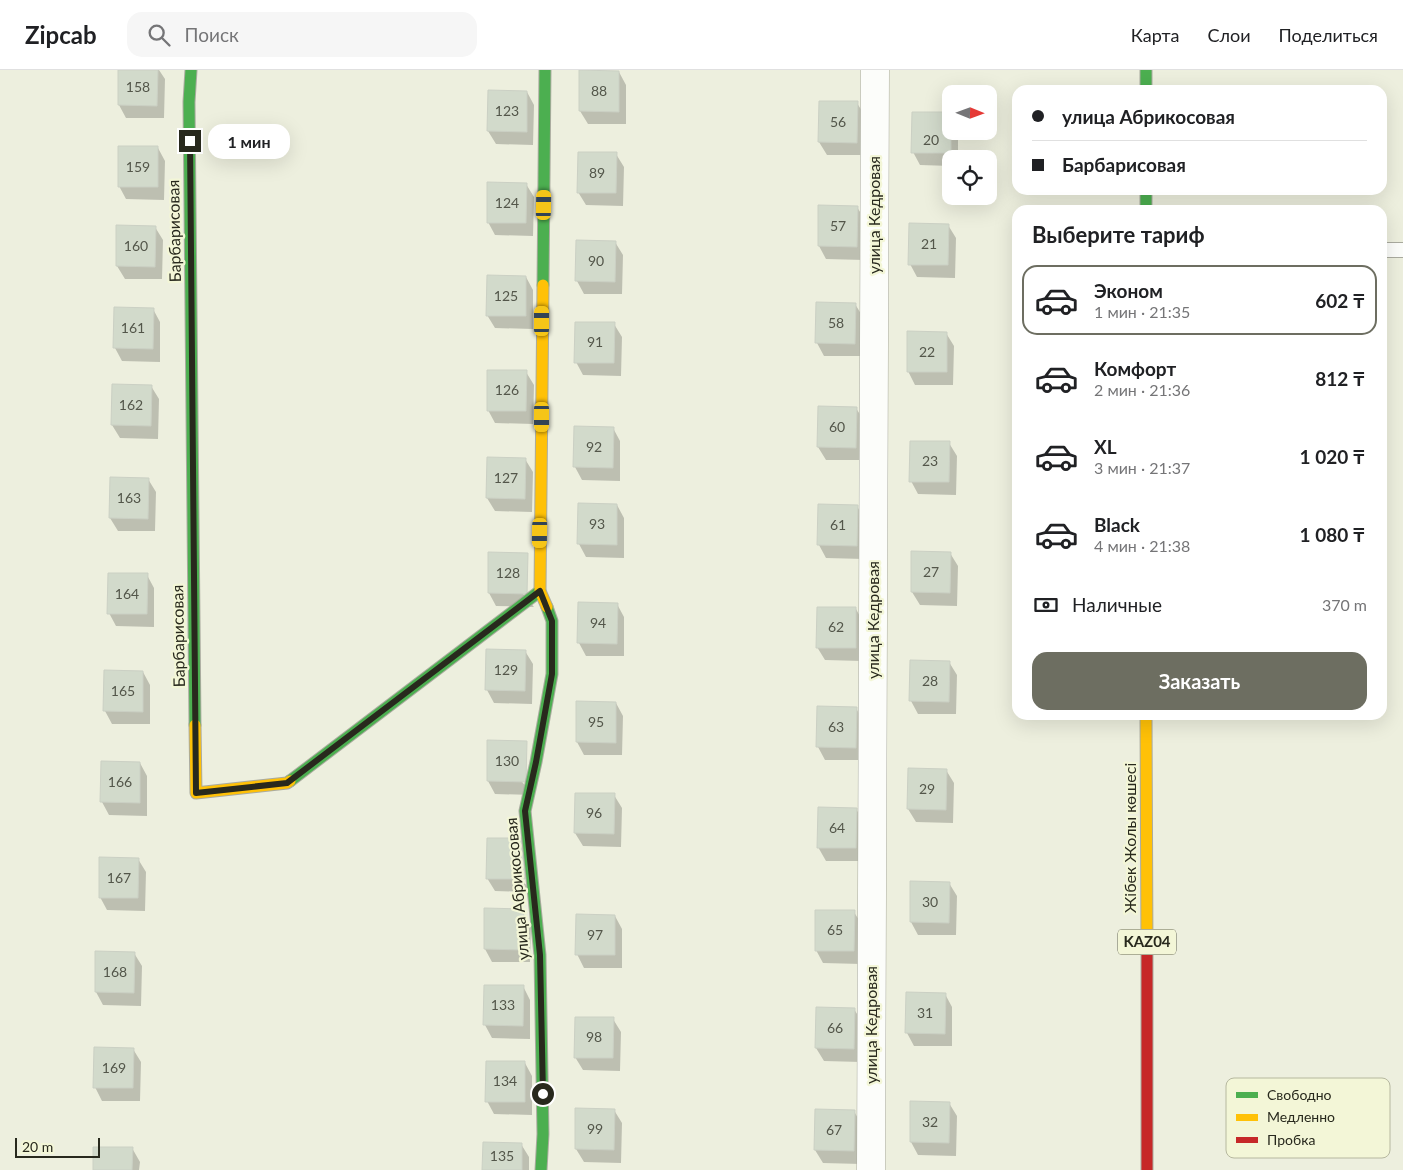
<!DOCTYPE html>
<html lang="ru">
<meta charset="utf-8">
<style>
:root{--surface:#fff;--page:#f6f6f6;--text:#202124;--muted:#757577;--line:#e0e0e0;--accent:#6d6e61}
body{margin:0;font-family:Lato,sans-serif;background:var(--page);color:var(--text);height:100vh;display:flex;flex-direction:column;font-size:19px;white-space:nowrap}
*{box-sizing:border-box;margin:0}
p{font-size:16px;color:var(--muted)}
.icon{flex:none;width:28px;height:28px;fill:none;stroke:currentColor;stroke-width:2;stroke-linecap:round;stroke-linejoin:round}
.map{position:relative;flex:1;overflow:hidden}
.details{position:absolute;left:1012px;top:135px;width:375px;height:515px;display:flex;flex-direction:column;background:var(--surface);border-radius:15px;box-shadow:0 5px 20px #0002}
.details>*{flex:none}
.hud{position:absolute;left:1012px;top:15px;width:375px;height:110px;border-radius:15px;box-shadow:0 5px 20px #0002;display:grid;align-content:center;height:110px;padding:0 20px;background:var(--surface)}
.needle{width:32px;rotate:91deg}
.controls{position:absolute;left:942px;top:15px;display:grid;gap:10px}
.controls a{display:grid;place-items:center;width:55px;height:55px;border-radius:10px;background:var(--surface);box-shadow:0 5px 20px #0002;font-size:25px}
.scale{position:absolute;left:15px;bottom:12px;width:85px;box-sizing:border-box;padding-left:5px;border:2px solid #28291d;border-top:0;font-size:14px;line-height:18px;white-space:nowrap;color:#28291d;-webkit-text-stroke:4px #f3f6d7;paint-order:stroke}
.end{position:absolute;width:22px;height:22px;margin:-11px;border:6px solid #28291d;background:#fff;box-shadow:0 0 0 2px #fff}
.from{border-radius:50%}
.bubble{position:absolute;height:35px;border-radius:15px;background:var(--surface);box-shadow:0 5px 20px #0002;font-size:16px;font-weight:700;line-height:35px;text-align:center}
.car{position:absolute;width:15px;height:30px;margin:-15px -8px;border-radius:6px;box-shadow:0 0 4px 1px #0007;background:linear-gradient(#f5c518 24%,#345 0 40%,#f5c518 0 76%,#345 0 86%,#f5c518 0)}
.hud b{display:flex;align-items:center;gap:18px;height:48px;font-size:19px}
.hud b+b{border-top:1px solid var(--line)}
.hud i{width:12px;height:12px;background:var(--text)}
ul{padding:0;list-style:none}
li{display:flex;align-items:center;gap:15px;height:70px;margin:0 10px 8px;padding:0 10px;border:2px solid transparent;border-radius:15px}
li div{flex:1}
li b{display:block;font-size:19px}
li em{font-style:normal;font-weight:700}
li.active{border-color:var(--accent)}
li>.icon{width:45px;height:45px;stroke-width:1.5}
h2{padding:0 20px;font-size:22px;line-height:60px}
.pay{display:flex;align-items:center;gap:12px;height:55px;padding:0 20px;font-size:19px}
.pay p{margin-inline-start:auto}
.primary-button{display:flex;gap:10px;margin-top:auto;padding:10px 20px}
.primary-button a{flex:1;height:58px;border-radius:15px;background:var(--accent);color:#fff;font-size:20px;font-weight:700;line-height:58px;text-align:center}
header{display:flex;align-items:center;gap:30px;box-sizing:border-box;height:70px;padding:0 25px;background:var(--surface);border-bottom:1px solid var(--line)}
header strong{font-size:24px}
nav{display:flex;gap:28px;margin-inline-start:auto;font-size:18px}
.search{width:350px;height:45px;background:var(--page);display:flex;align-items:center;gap:12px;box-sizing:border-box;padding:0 18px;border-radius:15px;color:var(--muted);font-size:19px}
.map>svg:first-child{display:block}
.shadow{fill:#0003}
.building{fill:#d2dacb;stroke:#cbd0c4}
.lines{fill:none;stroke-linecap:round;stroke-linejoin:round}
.lane-casing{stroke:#aaab9f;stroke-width:16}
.street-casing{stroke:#aaab9f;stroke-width:29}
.fast-casing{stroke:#aaab9f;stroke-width:13}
.slow-casing{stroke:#aaab9f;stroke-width:13}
.jam-casing{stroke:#aaab9f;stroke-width:13}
.lane{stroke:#fcfdfa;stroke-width:14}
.street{stroke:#fcfdfa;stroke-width:28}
.fast{stroke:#4caf50;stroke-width:11}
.slow{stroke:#ffc107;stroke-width:11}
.jam{stroke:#c62828;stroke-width:11}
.route{stroke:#28291d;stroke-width:6}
.labels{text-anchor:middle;stroke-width:4.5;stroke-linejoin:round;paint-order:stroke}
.number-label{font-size:14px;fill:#53564a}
.shield{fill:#f3f6d7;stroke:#656655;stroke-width:1}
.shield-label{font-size:15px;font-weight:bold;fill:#28291d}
.street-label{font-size:16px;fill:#28291d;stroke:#f3f6d7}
.key{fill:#f3f6d7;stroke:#b6b89f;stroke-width:1}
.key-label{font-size:14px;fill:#28291d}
</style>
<header>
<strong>Zipcab</strong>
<div class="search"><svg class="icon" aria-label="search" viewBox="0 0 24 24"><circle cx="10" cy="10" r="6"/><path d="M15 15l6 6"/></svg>Поиск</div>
<nav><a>Карта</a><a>Слои</a><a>Поделиться</a></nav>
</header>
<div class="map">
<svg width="1403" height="1100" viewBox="0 0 1403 1100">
<rect width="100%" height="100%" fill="#edefde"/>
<!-- shadow -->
<path class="shadow" d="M119 0H159L165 9 164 48H126L119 35Z
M619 2 626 15V54H588L580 41Z
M527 22 534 35 533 75 496 74 488 61Z
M857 33 865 46 864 85H827L819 72Z
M951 44V61H958V89H951V96L920 95 913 82Z
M158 78 165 91 164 130 126 129 119 116Z
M616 84 624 97 623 136 586 135 578 122Z
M526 114 534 127 533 166 495 165 488 152Z
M819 137H857L865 150 864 190 826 189 819 176Z
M948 155 956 168 955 208 917 207 910 194Z
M155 157 163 170 162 209H125L117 196Z
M615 172 623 185 622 224H584L577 211Z
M526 207 533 220V259L495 258 487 245Z
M855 234 863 247 862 286H824L817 273Z
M153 239 160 252V292L122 291 115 278Z
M614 254 622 267 621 306 583 305 576 292Z
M946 263 954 276 953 315H915L908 301Z
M526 302 534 315 533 354 495 353 488 340Z
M151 316 159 329 158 369 120 368 112 355Z
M856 338 864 351 863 390H826L818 377Z
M613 358 620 371V411L582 410 575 397Z
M949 373 957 386 956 425 918 424 911 411Z
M488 388 525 389 533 402 532 442 495 441 487 428Z
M148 409 156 422 155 461H118L110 448Z
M617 435 624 448V488L586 487 579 474Z
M857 436 864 449V489L826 488 819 475Z
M950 483 958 496 957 536 920 535 912 522Z
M490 484 534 537 496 536 489 523Z
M147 505 154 518V557L116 556 109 543Z
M617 534 624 547V586H586L579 573Z
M856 539 863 552 862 591 825 590 817 577Z
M525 581 533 594 532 634 494 633 487 620Z
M949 592 957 605 956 644H918L911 631Z
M143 602 150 615V654H112L105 641Z
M616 633 623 646 622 685H584L577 672Z
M856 638 863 651V690H825L818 677Z
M489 672 533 725 495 724 488 711Z
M140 693 147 706V746L109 745 102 732Z
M946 700 954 713 953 753 916 752 908 739Z
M576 724 614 725 622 738 621 777 583 776 575 763Z
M856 739 864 752 863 791H826L818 777Z
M488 769 532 822 495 821 487 808Z
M138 789 146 802 145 841 107 840 100 827Z
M949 813 957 826 956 865H918L911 852Z
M854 842 862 855 861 894 823 893 816 880Z
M615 846 622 859V898H584L577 884Z
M531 853 530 892H492L485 879Z
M134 883 142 896 141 936 103 935 96 922Z
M485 916H523L530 930V969L492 968 485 955Z
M945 924 952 937V976H914L907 963Z
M854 939 862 952 861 992 824 991 816 978Z
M613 949 621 962 620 1001 583 1000 575 987Z
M133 979 141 992 140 1031H102L95 1017Z
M525 993 532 1006V1045L494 1044 487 1031Z
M949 1033 957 1046 956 1086 918 1085 911 1072Z
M614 1040 622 1053 621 1093 584 1092 576 1079Z
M854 1041 861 1054V1094L823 1093 815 1080Z
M521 1074 529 1087V1100H483Z
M132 1078 140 1092 139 1100H94Z"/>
<!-- building -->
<path class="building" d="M118 0H158L157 36 118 35Z
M579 0 619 1V42L579 41Z
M488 20 527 21V62L487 61Z
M819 31H858L857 73 818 72Z
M912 42H951V83H911Z
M118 76H158V117H118Z
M578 82H617L616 123H577Z
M487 112 527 113 526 153H487Z
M818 135 858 136 857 177 818 176Z
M909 153 949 154 948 195H908Z
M116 155 156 156 155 197 116 196Z
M576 170 616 171 615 212 575 211Z
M487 205 526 206V246H486Z
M816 232 856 233 855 274 815 273Z
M114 237 154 238 153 279 113 278Z
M575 252H615L614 293H574Z
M907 261 947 262V302H907Z
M487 300H527L526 341H487Z
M112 314 152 315 151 356 111 355Z
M818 336 857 337 856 378 817 377Z
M574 356 614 357 613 398 573 397Z
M910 371H950L949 412H909Z
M487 387 526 388 525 429 486 428Z
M110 407 149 408 148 449 109 448Z
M578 433 617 434V475L577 474Z
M818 434 858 435 857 476 817 475Z
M911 481 951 482 950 523 911 522Z
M488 482 528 483 527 524 488 523Z
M108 503H148L147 544H107Z
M578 532 618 533 617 574 577 573Z
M817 537H856V578H816Z
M486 579 526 580 525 621 485 620Z
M910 590 950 591 949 632 909 631Z
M104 600 143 601V642L103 641Z
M576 631 616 632V673L576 672Z
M817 636 857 637 856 678 816 677Z
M487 670 527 671 526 712 487 711Z
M101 691 140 692V733L100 732Z
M908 698 947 699 946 740 907 739Z
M575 723H615L614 764 574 763Z
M818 737 857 738 856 778H817Z
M487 768H526L525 809H486Z
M99 787 139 788 138 828H99Z
M910 811 950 812 949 853 910 852Z
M484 838 524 839 523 880 484 879Z
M815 840H855L854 881H815Z
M576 844 615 845V885H575Z
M95 881 135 882 134 923 95 922Z
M484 915H524L523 956 483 955Z
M906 922 946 923 945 964 905 963Z
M816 937 855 938 854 979 815 978Z
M575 947H614L613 988H574Z
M94 977 134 978 133 1018H93Z
M486 991H525V1032H485Z
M910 1031 950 1032 949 1073 910 1072Z
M575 1038 615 1039 614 1080 575 1079Z
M815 1039 855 1040 854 1081 814 1080Z
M483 1072 522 1073V1100H482Z
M93 1077H133L132 1100H93Z"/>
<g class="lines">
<!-- lane casing -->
<g class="lane-casing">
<path id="lane" d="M1382 180H1403"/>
</g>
<!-- street casing -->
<g class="street-casing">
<path id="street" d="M871 1100 875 0"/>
</g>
<!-- fast casing -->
<g class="fast-casing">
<path id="fast" d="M191 0 189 32 195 655
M1146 0V20
M1146 120V140
M543 215 545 0
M290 711 540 521
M541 1100 543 1064 540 885 525 741 536 692 552 604V551L547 537"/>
</g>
<!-- slow casing -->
<g class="slow-casing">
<path id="slow" d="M543 215 540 521 547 537
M1146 645 1147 883
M195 655 196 723 287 713 290 711"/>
</g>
<!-- jam casing -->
<g class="jam-casing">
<path id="jam" d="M1147 883V1100"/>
</g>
<!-- lane -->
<use href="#lane" class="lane"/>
<!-- street -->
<use href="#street" class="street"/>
<!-- fast -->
<use href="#fast" class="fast"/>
<!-- slow -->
<use href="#slow" class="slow"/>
<!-- jam -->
<use href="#jam" class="jam"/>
</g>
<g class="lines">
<!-- route -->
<path class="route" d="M190 71 196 723 287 713 540 521 552 551V604L536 692 525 741 540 885 543 1024"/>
</g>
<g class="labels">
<!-- number labels -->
<g class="number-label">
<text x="138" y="22">158</text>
<text x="599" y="26">88</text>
<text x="507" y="46">123</text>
<text x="838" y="57">56</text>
<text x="931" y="75">20</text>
<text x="138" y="102">159</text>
<text x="597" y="108">89</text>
<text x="507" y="138">124</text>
<text x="838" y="161">57</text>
<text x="929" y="179">21</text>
<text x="136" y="181">160</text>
<text x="596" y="196">90</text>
<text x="506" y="231">125</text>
<text x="836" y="258">58</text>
<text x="133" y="263">161</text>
<text x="595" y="277">91</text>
<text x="927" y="287">22</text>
<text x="507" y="325">126</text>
<text x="131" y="340">162</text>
<text x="837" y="362">60</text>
<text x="594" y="382">92</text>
<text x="930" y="396">23</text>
<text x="506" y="413">127</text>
<text x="129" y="433">163</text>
<text x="597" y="459">93</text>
<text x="838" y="460">61</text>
<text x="931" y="507">27</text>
<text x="508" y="508">128</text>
<text x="127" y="529">164</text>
<text x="598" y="558">94</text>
<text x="836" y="562">62</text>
<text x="506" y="605">129</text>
<text x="930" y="616">28</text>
<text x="123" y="626">165</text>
<text x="596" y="657">95</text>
<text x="836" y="662">63</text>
<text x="507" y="696">130</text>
<text x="120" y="717">166</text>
<text x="927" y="724">29</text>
<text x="594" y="748">96</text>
<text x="837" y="763">64</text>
<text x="119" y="813">167</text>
<text x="930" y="837">30</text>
<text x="835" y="865">65</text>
<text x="595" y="870">97</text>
<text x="115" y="907">168</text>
<text x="503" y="940">133</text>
<text x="925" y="948">31</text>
<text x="835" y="963">66</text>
<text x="594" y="972">98</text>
<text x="114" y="1003">169</text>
<text x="505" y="1016">134</text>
<text x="930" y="1057">32</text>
<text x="595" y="1064">99</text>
<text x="834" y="1065">67</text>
<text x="502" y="1091">135</text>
</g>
<!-- shield labels -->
<rect class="shield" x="1118" y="859.5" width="58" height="25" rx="4"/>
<g class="shield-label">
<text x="1147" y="877">KАZ04</text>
</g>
<!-- street labels -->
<g class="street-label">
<text transform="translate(874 145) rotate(-90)" y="6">улица Кедровая</text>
<text transform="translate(174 161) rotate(-91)" y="6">Барбарисовая</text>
<text transform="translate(873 550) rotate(-90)" y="6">улица Кедровая</text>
<text transform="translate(178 566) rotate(-91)" y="6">Барбарисовая</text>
<text transform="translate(1130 768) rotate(-90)" y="6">Жібек Жолы көшесі</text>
<text transform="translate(517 819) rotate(-95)" y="6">улица Абрикосовая</text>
<text transform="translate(871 955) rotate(-90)" y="6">улица Кедровая</text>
</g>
</g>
<!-- legend -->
<rect x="1226" y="1008" width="164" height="80" rx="8" class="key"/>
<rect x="1236" y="1022" width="22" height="6" fill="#4caf50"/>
<rect x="1236" y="1044" width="22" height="7" fill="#ffc107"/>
<rect x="1236" y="1067" width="22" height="6" fill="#c62828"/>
<g class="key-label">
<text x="1267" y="1030">Свободно</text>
<text x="1267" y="1052">Медленно</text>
<text x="1267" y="1075">Пробка</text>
</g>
</svg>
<div class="controls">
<a><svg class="needle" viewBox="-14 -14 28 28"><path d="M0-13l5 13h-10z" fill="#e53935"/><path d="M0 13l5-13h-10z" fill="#757577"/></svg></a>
<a><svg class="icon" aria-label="locate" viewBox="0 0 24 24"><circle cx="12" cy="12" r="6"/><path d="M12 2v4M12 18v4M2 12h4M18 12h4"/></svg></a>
</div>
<div class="scale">20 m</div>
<i class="end from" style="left:543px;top:1024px"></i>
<i class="end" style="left:190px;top:71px"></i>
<div class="bubble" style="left:208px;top:54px;width:82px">1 мин</div>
<i class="car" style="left:544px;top:135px;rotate:1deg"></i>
<i class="car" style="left:542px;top:251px;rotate:0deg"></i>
<i class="car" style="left:542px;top:347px;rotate:180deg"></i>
<i class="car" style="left:540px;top:463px;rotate:181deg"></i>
<div class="hud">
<b><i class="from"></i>улица Абрикосовая</b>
<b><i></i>Барбарисовая</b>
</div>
<section class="details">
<h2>Выберите тариф</h2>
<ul>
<li class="active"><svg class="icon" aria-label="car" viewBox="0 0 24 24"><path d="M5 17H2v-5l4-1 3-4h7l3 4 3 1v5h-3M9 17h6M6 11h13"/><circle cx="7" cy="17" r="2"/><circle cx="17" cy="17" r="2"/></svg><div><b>Эконом</b><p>1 мин · 21:35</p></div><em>602 ₸</em></li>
<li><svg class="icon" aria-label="car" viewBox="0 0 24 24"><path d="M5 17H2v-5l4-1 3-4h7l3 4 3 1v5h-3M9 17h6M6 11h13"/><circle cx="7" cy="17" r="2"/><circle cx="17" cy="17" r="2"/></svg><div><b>Комфорт</b><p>2 мин · 21:36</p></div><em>812 ₸</em></li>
<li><svg class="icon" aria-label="car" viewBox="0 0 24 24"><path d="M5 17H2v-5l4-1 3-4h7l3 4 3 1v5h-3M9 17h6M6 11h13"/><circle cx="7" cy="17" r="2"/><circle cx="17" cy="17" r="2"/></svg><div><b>XL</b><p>3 мин · 21:37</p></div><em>1 020 ₸</em></li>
<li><svg class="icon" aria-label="car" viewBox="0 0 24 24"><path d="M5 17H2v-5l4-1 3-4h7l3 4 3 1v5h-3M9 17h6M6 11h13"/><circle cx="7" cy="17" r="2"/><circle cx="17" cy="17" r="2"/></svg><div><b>Black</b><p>4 мин · 21:38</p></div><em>1 080 ₸</em></li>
</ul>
<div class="pay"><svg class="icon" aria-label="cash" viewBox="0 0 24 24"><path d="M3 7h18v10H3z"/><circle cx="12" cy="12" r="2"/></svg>Наличные<p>370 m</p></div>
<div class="primary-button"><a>Заказать</a></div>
</section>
</div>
